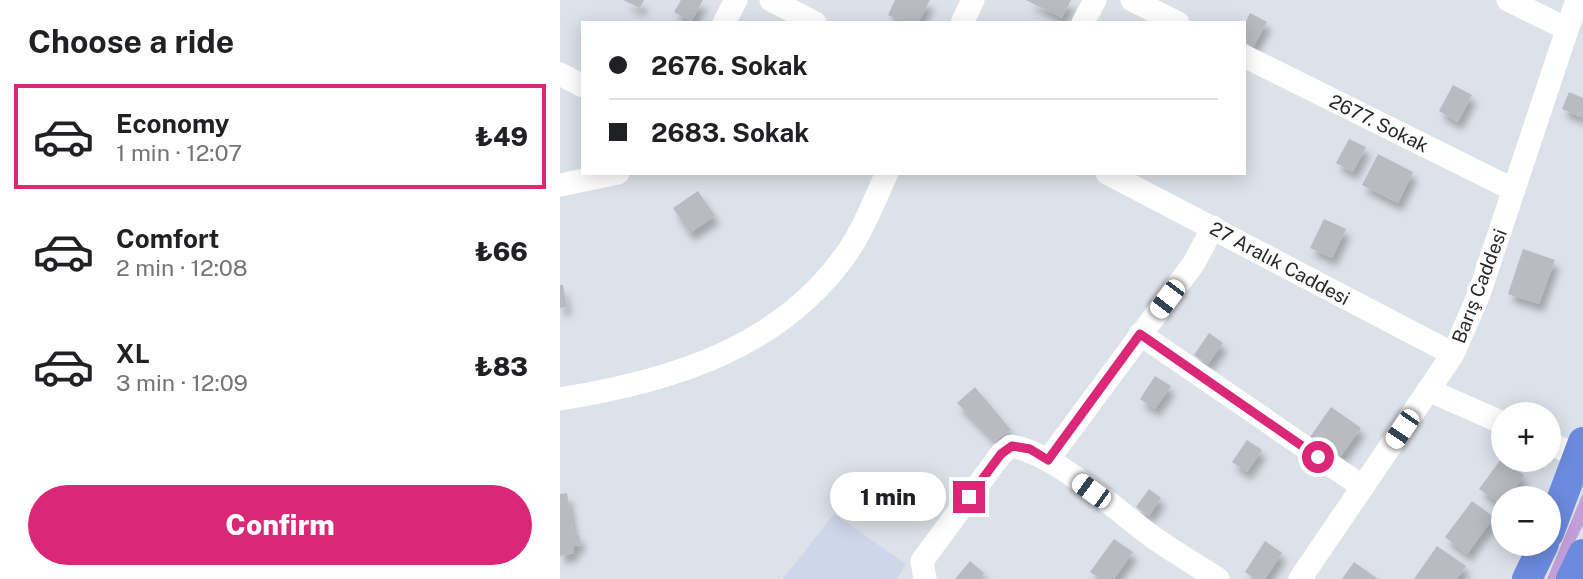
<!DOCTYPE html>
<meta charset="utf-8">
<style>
:root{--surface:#fff;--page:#f2f2f2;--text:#202124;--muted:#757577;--line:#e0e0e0;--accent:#db2777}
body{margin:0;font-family:"Public Sans",sans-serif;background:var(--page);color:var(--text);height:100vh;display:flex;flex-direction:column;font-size:26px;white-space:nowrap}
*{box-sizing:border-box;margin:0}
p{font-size:23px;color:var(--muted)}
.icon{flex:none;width:38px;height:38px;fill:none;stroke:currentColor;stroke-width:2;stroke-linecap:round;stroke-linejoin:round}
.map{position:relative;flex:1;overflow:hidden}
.details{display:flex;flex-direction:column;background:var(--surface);width:560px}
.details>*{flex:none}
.banner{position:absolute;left:21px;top:21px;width:665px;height:154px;border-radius:0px;box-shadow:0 4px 18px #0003;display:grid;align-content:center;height:154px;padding:0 28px;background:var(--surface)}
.fabs{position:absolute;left:931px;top:402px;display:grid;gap:14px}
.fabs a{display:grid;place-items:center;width:70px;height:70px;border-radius:50%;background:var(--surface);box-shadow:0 4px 18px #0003;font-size:35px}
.end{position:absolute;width:32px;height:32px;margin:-16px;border:9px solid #db2777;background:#fff;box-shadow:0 0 0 4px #fff}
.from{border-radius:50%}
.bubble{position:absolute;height:49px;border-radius:24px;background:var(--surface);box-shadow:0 4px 18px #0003;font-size:23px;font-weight:800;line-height:49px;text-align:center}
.car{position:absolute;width:21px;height:42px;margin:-21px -10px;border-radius:9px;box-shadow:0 0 5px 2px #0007;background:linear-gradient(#fff 24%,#345 0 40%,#fff 0 76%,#345 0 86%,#fff 0)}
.banner b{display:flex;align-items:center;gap:24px;height:66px;font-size:26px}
.banner b+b{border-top:2px solid var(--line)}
.banner i{width:18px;height:18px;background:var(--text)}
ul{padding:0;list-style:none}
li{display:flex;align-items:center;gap:21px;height:105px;margin:0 14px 10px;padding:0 14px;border:4px solid transparent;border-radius:0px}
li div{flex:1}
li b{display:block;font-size:26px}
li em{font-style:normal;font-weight:800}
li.selected{border-color:var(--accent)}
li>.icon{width:63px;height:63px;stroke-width:1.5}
h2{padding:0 28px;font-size:32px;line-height:84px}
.cta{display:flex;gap:14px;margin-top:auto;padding:14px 28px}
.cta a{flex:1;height:80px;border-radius:42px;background:var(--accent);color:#fff;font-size:28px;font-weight:800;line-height:80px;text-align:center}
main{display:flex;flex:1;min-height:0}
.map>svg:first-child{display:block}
.education{fill:#cdd7e9}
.green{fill:#c39fd9}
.building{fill:#b8bbc1;filter:url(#shadow)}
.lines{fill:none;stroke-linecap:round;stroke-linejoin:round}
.minor{stroke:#fff;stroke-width:23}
.major{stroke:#6c8bde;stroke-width:30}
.route{stroke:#db2777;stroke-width:9}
.labels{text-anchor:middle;stroke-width:7;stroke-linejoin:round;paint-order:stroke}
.street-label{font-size:19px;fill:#282828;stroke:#fff}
</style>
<main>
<section class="details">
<h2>Choose a ride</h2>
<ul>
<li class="selected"><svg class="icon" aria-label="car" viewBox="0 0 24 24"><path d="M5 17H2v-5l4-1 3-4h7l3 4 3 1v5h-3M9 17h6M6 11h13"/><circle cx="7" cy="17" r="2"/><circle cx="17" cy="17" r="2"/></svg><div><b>Economy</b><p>1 min · 12:07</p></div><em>₺49</em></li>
<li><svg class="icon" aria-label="car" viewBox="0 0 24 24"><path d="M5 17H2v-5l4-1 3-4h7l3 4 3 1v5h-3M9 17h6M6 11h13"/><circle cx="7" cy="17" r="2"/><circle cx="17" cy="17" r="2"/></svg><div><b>Comfort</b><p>2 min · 12:08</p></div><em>₺66</em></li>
<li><svg class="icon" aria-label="car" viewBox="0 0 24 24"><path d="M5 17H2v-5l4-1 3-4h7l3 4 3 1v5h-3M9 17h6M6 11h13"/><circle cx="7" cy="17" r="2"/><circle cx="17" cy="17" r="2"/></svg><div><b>XL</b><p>3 min · 12:09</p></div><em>₺83</em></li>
</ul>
<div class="cta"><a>Confirm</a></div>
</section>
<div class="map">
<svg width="1023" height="579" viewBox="0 0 1023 579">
<defs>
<filter id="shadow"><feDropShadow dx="4.5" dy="8" stdDeviation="3.5" flood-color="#0004"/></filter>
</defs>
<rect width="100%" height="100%" fill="#dce2e9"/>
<!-- education -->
<path class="education" d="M274 514 346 564 337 579H223Z"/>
<!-- green -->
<path class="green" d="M1023 493V525L997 579H987Z"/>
<!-- building -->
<path class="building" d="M63 0H84L80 8Z
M121 0H143L131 22 114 12Z
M335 0H370L358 23H344L328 15Z
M466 0H511L502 18Z
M690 13 707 22 693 47 684 42V25Z
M893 85 912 95 898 122 879 111Z
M1009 92 1023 98V118L1002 109Z
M789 139 806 147 793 172 776 163Z
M818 154 853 172 838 203 802 185Z
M138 191 155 216 130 233 113 208Z
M764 219 786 229 772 258 750 248Z
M963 249 995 260 979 304 948 294Z
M0 285H3L7 307 0 308Z
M649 333 663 343 648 364 634 355Z
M595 376 611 386 595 409 580 399Z
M415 387 451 430 435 441 397 403Z
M771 407 801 428 780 457 750 437Z
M687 440 702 450 687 472 672 462Z
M941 459 964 475 948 499H943V506L919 489Z
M589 489 601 498 589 516 576 507Z
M7 493 14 535 19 534 21 545 13 546 14 553 0 556V494Z
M912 501 934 517 907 554 885 537Z
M554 539 573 552 554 579H540L530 572Z
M705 541 722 553 705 579H695L685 572Z
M877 546 906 566 897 579H854Z
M410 561 424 573 419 579H395Z
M794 562 818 579H782Z"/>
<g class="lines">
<!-- minor -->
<path class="minor" d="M211 0 255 23
M572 0 618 23
M948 0 1007 29
M164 23 176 0
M402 23 413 0
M523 23 535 0
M684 56 954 190
M0 74 23 86
M547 173 893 354
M0 185 58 173
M580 334 803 487
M868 390 943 423
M0 399C112 381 222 348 289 250 305 227 315 198 327 173
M989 443 1018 456
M488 460 634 263 653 227
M365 579 362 561 441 454 451 446C494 453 554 508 590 535 612 551 635 564 658 579
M740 579 893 354 919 294 1017 0"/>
<!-- major -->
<path class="major" d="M989 533 1023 442
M967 579 984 544
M1011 579 1023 554"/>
</g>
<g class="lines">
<!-- route -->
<path class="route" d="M409 497 441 454 452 446 470 449 488 460 580 334 758 457"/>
</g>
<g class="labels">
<!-- street labels -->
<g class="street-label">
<text transform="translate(819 123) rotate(26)" y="7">2677. Sokak</text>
<text transform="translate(720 263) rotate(28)" y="7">27 Aralık Caddesi</text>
<text transform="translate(919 286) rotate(-69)" y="7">Barış Caddesi</text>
</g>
</g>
</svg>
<div class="fabs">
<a>+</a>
<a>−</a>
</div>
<i class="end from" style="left:758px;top:457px"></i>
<i class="end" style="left:409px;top:497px"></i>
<div class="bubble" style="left:270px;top:472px;width:116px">1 min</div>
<i class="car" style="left:607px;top:299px;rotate:217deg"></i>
<i class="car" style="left:842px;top:429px;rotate:214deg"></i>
<i class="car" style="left:531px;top:491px;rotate:306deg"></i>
<div class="banner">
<b><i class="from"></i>2676. Sokak</b>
<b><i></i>2683. Sokak</b>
</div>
</div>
</main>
